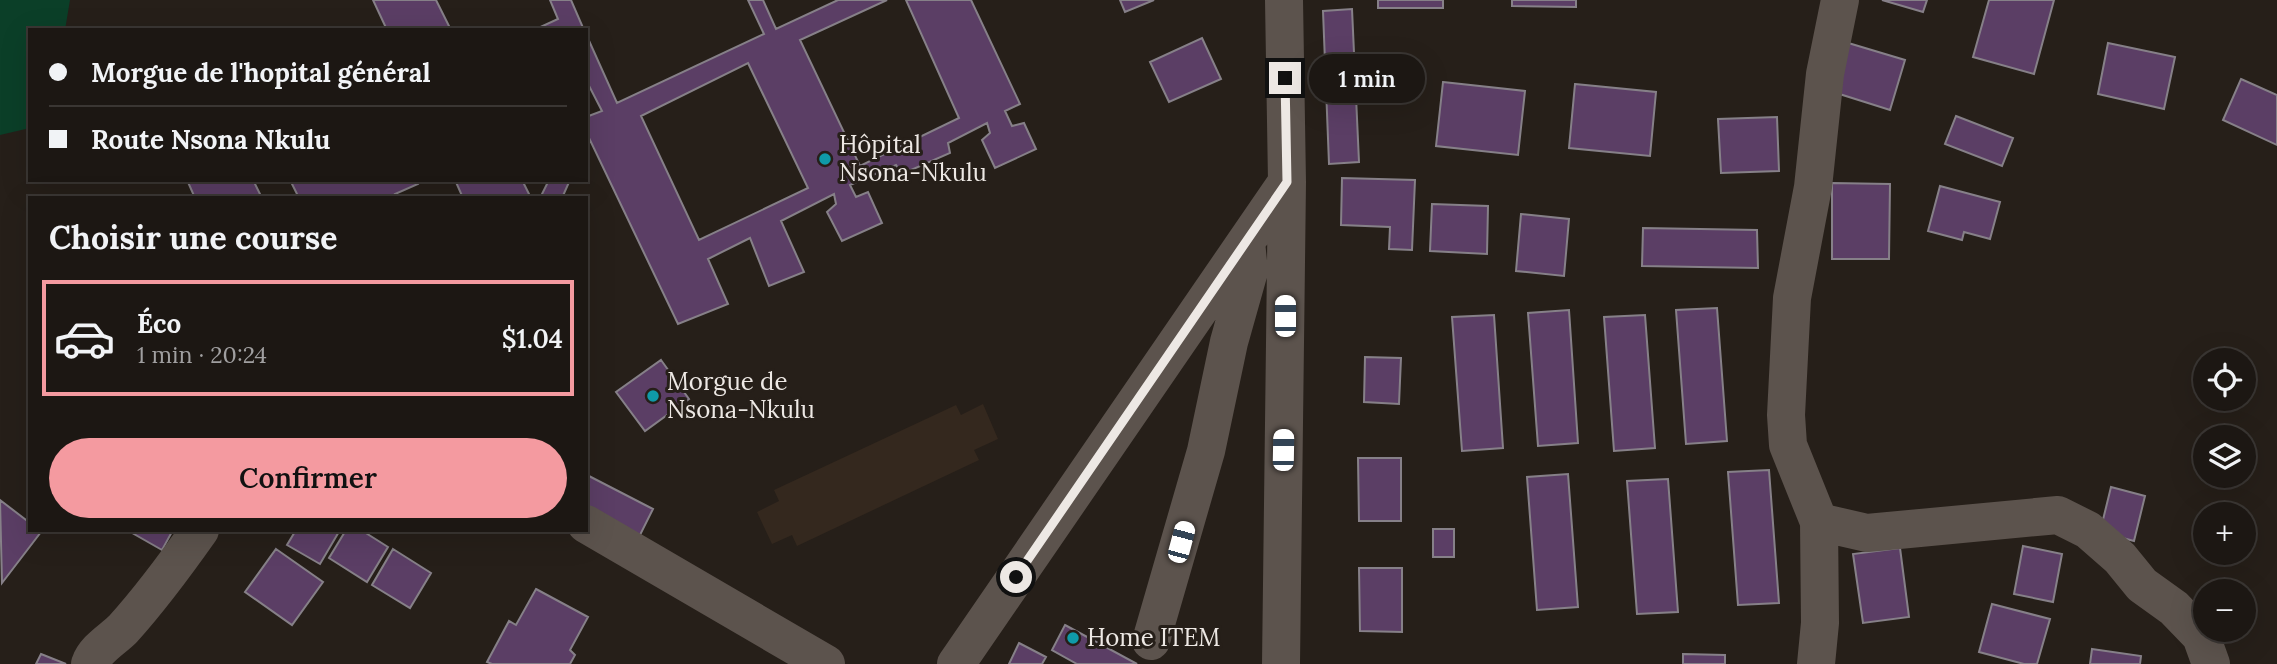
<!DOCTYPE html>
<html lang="fr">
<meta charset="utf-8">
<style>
:root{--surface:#1c1713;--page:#292421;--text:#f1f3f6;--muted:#a09fa0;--line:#3a3633;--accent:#f49aa0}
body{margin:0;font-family:Lora,serif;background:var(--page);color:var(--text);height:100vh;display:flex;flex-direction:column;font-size:26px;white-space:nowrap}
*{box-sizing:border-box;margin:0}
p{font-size:23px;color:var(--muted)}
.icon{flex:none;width:38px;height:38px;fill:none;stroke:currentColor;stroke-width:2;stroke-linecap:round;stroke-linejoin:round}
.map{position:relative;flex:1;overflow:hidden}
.side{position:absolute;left:28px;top:196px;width:560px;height:336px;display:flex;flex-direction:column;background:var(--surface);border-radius:0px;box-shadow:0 7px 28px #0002,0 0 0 2px var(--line)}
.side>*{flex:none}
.hud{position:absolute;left:28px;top:28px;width:560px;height:154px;border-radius:0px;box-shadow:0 7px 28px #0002,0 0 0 2px var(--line);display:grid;align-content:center;height:154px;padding:0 21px;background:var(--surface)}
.controls{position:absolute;left:2193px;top:348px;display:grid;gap:14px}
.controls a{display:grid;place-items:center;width:63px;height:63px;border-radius:50%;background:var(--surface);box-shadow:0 7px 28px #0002,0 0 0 2px var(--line);font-size:35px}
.end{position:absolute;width:32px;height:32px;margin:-16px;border:9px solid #ede8e4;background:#111;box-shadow:0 0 0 4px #111}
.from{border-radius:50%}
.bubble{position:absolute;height:49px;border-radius:24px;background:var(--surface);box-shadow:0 7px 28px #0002,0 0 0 2px var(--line);font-size:23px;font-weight:600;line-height:49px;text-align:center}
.car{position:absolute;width:21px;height:42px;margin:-21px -10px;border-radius:9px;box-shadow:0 0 5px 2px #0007;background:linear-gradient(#fff 24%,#345 0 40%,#fff 0 76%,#345 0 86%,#fff 0)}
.hud b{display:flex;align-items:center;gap:24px;height:66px;font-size:26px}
.hud b+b{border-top:2px solid var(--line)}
.hud i{width:18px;height:18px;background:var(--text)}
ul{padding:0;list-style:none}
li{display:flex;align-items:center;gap:21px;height:116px;margin:0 14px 10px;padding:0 7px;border:4px solid transparent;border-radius:0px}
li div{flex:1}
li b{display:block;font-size:26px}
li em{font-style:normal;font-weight:600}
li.active{border-color:var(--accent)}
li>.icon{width:63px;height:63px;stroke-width:1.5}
h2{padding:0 21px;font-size:32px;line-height:84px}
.button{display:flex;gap:14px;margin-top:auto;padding:14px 21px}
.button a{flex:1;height:80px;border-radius:42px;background:var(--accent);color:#111;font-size:28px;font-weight:600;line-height:80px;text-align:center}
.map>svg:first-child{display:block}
.built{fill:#34281e}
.green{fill:#0b3f28}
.building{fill:#5b3e65;stroke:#868088;stroke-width:2;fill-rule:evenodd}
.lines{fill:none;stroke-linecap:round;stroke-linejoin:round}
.minor{stroke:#5c534d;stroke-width:38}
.route{stroke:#ede8e4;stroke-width:9}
.culture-dot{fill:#0f9aa8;stroke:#261f19;stroke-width:2.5}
.labels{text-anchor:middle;stroke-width:6;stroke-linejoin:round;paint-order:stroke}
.poi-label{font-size:24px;fill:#ede8e4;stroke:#261f19;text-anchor:start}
</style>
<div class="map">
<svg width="2277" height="664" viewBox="0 0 2277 664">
<rect width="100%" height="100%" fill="#261f19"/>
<!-- built -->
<path class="built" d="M983 404 998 439 974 450 979 460 797 546 792 535 772 544 757 512 779 501 774 490 956 405 961 415Z"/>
<!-- green -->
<path class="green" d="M0 0H70L65 30H30V128L0 135Z"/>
<!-- building -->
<path class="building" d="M373 0H436L451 30H387Z
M550 0H571L584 30H534L558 19Z
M748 0H763L776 29 838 0H887L800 40 860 166 959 118 906 0H971L1020 104 1005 111 1012 126 1024 123 1036 149 995 168 982 140 990 133 987 123 948 143 950 153 902 174 896 165 850 185 856 197 868 192 882 223 842 241 827 212 836 204 834 194 781 221 804 272 769 286 750 238 708 259 728 304 678 324 590 140 586 148V117L602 111 586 80V34L617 103 764 34ZM748 63 808 188 699 240 641 116Z
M1120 0H1154L1125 12Z
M1378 0H1443V8H1378Z
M1512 0H1576V7L1512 6Z
M1882 0H1927L1923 12Z
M1989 0H2054L2034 74 1973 57Z
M1352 9 1359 162 1329 164 1323 11Z
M1202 38 1221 79 1169 102 1150 62Z
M1845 42 1905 60 1890 110 1830 91Z
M2108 43 2175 57 2164 109 2098 94Z
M2241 79 2277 95V145L2223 120Z
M1443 82 1525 91 1518 155 1436 146Z
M1575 84 1656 92 1650 156 1569 148Z
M1956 116 2013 138 2002 166 1945 144Z
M1777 117 1779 171 1721 173 1718 119Z
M1342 178 1415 180 1412 250 1389 249 1390 227 1341 225Z
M187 180H256L254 182 262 198H195Z
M290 180H417L418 184 395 194 397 198H299Z
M455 180H522L529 194 523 198H463Z
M549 180H570L562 198H540Z
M1832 183 1890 184 1889 259H1832Z
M1940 186 2000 202 1990 239 1964 232 1962 240 1928 231Z
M1432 204 1488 206 1487 254 1430 251Z
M1521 214 1569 219 1564 276 1516 271Z
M1643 228 1757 230 1758 268 1642 266Z
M1717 308 1727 441 1686 444 1676 310Z
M1569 310 1578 443 1538 446 1528 313Z
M1494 315 1503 448 1462 451 1452 317Z
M1645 315 1655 448 1614 451 1604 317Z
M1365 357 1401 358 1399 404 1364 402Z
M661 360 689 399 645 431 616 392Z
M1358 458H1401V521H1359Z
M1769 470 1779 603 1738 605 1728 472Z
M1568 474 1578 607 1537 610 1527 477Z
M587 475 653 509 637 541 586 515Z
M1668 479 1678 612 1637 614 1627 481Z
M2111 487 2145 496 2134 541 2100 532Z
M0 500 30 523V530L41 532 2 583Z
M1433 529H1454V557H1433Z
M127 530H173L162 550Z
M296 530H340L320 564 287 545Z
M346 530H361L388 547 367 582 329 558Z
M2023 546 2062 554 2053 602 2014 594Z
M1900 548 1909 617 1863 623 1853 554Z
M276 549 323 582 292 625 245 592Z
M393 549 431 573 410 608 372 585Z
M1359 568H1402V632L1360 631Z
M536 589 588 617 570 650 575 655 570 664H492L487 662 509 621 516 625Z
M1992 604 2050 619 2037 664H2024L1979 652Z
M1065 625 1137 664H1077L1052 650Z
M1019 643 1046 657 1042 664H1009Z
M2092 649 2141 656 2140 664H2090Z
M41 654 66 664H36Z
M1683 654 1725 655V664H1683Z"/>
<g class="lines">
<!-- minor -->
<path class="minor" d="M1819 522 1867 533 2058 515 2088 530 2120 558 2142 585 2174 608 2201 636 2211 664
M586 524 826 664
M1151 641 1206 451 1229 342 1249 271 1246 242
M90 664C95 649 112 640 123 629 151 598 176 564 200 530
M956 664 1287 182
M1281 664 1287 182 1284 0
M1816 664 1820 623 1819 522 1788 445 1786 415 1792 298 1813 187 1825 74 1840 0"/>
</g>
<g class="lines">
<!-- route -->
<path class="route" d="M1016 577 1287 182 1285 78"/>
</g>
<!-- markers -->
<g class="culture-dot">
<circle cx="825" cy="159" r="7"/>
<circle cx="653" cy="396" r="7"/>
<circle cx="1073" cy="638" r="7"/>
</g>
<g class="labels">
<!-- poi labels -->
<g class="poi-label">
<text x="839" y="153">Hôpital<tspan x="839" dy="28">Nsona-Nkulu</tspan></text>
<text x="667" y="390">Morgue de<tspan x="667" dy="28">Nsona-Nkulu</tspan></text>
<text x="1087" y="646">Home ITEM</text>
</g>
</g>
</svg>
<div class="controls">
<a><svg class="icon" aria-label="locate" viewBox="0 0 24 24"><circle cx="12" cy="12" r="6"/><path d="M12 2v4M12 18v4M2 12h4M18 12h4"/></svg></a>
<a><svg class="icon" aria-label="layers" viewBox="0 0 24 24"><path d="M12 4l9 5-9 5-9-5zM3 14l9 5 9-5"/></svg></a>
<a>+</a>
<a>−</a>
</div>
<i class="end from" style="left:1016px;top:577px"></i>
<i class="end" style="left:1285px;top:78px"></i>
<div class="bubble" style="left:1309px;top:54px;width:116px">1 min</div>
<i class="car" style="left:1285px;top:316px;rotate:0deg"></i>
<i class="car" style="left:1283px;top:450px;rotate:1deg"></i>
<i class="car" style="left:1181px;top:542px;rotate:15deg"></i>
<div class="hud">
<b><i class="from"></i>Morgue de l'hopital général</b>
<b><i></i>Route Nsona Nkulu</b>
</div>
<section class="side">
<h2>Choisir une course</h2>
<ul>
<li class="active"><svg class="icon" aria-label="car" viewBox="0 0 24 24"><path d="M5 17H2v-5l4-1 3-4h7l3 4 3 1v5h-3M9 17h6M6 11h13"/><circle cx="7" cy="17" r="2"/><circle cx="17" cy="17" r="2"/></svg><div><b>Éco</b><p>1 min · 20:24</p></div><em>$1.04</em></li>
</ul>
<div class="button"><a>Confirmer</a></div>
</section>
</div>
